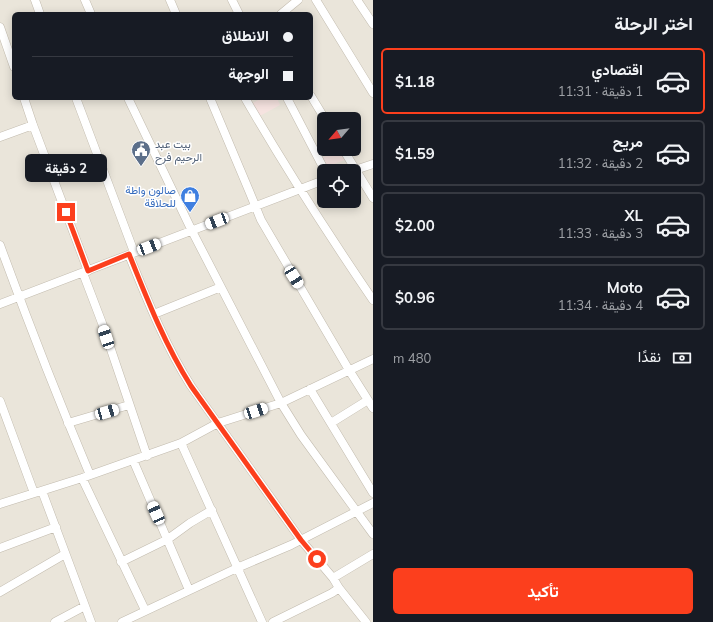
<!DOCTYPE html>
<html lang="ar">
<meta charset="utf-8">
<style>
:root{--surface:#171b24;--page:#20242c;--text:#f1f3f6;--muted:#9ea1a6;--line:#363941;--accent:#fc3f1d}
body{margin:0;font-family:Mulish,Vazirmatn,sans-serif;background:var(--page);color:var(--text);direction:rtl;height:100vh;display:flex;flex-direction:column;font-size:15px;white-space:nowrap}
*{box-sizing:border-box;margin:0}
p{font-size:13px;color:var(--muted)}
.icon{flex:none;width:22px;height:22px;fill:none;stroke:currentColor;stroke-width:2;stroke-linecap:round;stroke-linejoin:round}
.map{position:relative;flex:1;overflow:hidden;direction:ltr}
.panel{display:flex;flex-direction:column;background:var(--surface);width:340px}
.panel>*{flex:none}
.top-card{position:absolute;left:12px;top:12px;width:301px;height:88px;border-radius:6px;box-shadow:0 2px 10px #0003;direction:rtl;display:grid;align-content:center;height:88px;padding:0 20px;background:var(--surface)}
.needle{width:26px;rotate:242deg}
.tools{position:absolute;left:317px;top:112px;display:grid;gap:8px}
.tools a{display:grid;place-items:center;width:44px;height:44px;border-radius:6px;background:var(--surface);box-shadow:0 2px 10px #0003;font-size:20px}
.end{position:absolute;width:18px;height:18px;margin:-9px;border:5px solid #fc3f1d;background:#fff;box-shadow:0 0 0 2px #fff}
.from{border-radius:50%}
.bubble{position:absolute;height:28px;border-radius:6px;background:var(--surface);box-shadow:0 2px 10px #0003;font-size:13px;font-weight:700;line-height:28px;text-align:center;direction:rtl}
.car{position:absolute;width:12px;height:24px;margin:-12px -6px;border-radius:5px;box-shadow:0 0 3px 1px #0007;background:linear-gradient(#fff 24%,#345 0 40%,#fff 0 76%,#345 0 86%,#fff 0)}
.top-card b{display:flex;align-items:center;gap:14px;height:38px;font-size:15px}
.top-card b+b{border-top:1px solid var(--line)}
.top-card i{width:10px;height:10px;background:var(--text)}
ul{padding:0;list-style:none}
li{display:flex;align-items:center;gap:12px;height:66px;margin:0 8px 6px;padding:0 12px;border:2px solid var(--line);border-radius:6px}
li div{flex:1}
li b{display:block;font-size:15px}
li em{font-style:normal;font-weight:700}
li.on{border-color:var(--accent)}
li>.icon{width:36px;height:36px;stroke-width:1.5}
h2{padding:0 20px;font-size:18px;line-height:48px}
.pay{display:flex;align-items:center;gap:10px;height:44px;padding:0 20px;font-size:15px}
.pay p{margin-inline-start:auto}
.button{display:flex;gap:8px;margin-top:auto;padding:8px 20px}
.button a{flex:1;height:46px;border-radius:6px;background:var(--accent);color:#fff;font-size:16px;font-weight:700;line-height:46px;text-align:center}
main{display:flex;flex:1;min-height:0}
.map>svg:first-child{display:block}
.residential{fill:#eae5da;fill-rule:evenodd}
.medical{fill:#f6e3e0}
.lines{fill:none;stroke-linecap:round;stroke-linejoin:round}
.minor-casing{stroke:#c2bbae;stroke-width:9}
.minor{stroke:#fff;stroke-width:8}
.route{stroke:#fc3f1d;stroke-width:5}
.labels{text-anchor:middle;stroke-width:3;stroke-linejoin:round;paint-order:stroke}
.service-label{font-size:11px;fill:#4e5e75;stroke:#fff;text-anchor:start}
.shop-label{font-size:11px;fill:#366cbe;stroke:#fff;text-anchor:end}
</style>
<main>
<section class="panel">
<h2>اختر الرحلة</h2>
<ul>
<li class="on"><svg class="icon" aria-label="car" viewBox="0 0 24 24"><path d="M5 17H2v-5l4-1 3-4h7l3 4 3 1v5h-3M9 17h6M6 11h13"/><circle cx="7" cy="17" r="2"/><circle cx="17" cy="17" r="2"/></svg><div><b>اقتصادي</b><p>1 دقيقة · 11:31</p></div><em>$1.18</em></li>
<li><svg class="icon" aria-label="car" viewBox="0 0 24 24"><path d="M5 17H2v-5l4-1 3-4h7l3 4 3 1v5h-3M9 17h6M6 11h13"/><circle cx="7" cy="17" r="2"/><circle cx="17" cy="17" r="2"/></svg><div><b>مريح</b><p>2 دقيقة · 11:32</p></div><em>$1.59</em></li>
<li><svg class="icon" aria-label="car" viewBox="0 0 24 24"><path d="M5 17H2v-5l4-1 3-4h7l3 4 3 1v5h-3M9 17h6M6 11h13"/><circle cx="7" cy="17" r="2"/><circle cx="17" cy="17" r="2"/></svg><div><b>XL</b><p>3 دقيقة · 11:33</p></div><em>$2.00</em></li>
<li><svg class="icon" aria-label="car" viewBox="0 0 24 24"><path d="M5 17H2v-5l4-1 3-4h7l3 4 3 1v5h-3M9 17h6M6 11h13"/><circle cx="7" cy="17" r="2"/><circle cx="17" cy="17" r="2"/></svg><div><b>Moto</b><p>4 دقيقة · 11:34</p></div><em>$0.96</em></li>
</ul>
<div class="pay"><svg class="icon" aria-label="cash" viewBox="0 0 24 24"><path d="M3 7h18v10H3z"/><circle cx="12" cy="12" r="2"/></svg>نقدًا<p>480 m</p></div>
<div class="button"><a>تأكيد</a></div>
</section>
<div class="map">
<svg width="373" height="622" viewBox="0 0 373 622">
<rect width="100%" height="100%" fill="#f6f3ec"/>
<!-- residential -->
<path class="residential" d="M0 0H373V622H0ZM14 14H311V98H14ZM324 119H354V149H324ZM324 171H354V201H324Z"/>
<!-- medical -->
<path class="medical" d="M262 98H277L280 105 258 117 251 104Z
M341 152 345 160 325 167 320 158Z"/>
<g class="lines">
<!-- minor casing -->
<g class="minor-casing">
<path id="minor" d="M35 0 40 14
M85 0 91 14
M170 0 176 14
M232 0 239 14
M316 0 373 93
M357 0 373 24
M281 14 298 0
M0 27 14 67
M311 96 325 119
M24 98 33 125 88 271
M76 98 134 252
M128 98 192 231 281 403 301 435 373 534
M210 98 250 193 261 220 349 370 373 408
M245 98C285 167 328 234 373 300
M287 98 325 171
M0 137 33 125
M343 149 373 198
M352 171 373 164
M0 245C28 322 58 399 90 475
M129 255C147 299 165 345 191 386L301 540 333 578 339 588 366 622
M83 273 102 323 147 456
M0 304 324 180
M154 314 221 287
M310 389 373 493
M0 401 34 493
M68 423 129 405
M331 423 368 400
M181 443 262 622
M133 460 189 590
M82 478 145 610
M42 491 91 622
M0 504 82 478 181 443 218 423 281 403 373 359
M0 548 56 527
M121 562 168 539 190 523 212 510
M333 578 373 554
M0 592 65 554
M55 622 85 606
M122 622 237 568 291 545 373 503
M273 622 332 593 339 588"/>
</g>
<!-- minor -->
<use href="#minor" class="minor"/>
</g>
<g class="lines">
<!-- route -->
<path class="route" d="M66 212 88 271 129 254C147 299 165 345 191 386L301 540 317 559"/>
</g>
<!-- icons -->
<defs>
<g id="civic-pin" transform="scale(1)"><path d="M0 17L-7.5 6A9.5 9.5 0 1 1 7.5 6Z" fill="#5c6f8a" stroke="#fff"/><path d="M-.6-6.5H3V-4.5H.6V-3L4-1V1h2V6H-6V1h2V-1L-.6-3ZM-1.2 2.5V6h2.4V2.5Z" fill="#fff"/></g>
<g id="shop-pin" transform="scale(1)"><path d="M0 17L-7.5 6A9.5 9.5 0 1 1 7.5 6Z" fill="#3f7fe0" stroke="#fff"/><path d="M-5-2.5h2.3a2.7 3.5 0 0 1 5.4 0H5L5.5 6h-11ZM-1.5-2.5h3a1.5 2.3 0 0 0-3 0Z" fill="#fff"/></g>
</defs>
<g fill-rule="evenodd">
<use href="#civic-pin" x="141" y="150"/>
<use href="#shop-pin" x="190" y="196"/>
</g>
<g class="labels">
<!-- service labels -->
<g class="service-label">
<text x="155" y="148">بيت عبد<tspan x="155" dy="13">الرحيم فرح</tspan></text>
</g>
<!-- shop labels -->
<g class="shop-label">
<text x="176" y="194">صالون واطة<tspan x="176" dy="13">للحلاقة</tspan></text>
</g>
</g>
</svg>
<div class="tools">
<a><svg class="needle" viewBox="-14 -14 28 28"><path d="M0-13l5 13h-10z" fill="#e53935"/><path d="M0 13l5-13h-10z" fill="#9ea1a6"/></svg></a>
<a><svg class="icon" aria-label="locate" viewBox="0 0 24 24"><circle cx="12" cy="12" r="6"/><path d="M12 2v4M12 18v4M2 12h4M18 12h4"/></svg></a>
</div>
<i class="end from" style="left:317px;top:559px"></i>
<i class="end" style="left:66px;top:212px"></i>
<div class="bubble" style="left:25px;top:154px;width:82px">2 دقيقة</div>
<i class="car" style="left:217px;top:221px;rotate:249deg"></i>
<i class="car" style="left:149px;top:247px;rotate:69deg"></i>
<i class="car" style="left:294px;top:277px;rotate:148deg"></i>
<i class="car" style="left:106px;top:337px;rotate:342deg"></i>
<i class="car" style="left:256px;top:411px;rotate:72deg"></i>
<i class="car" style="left:107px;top:412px;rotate:74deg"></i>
<i class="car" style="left:156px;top:513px;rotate:336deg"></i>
<div class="top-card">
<b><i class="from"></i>الانطلاق</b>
<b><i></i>الوجهة</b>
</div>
</div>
</main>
